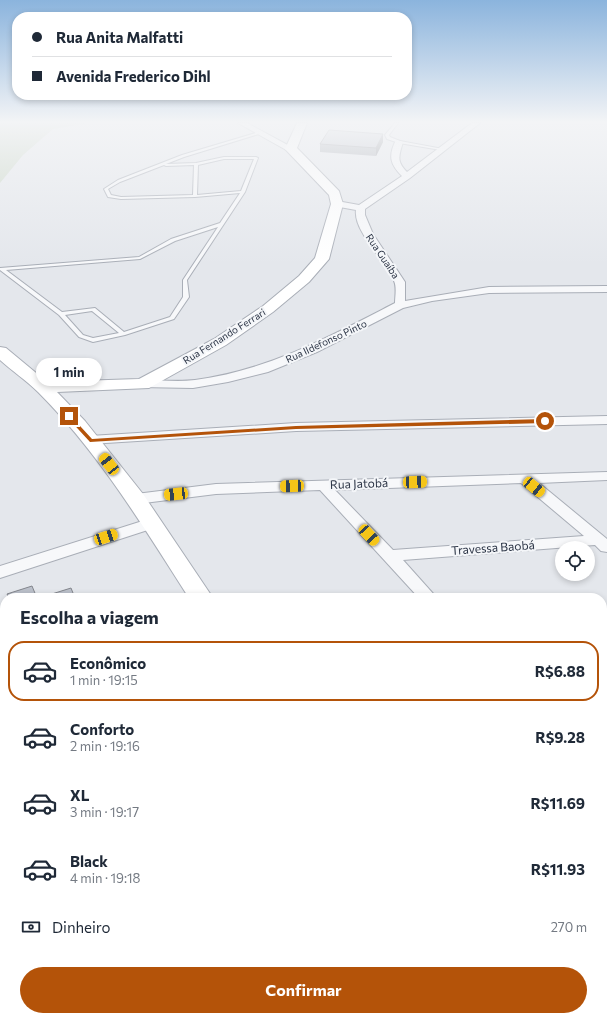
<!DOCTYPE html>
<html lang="pt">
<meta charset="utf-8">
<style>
:root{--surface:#fff;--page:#f6f6f7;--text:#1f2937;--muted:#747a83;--line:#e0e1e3;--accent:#b45309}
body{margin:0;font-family:Commissioner,sans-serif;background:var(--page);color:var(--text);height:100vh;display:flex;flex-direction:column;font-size:15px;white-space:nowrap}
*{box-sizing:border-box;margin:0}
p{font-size:13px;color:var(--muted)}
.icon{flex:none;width:22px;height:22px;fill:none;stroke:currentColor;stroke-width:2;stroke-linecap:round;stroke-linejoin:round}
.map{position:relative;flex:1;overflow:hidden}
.drawer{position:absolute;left:0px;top:593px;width:607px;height:428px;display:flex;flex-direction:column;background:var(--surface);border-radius:16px 16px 0 0;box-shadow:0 2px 6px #0003}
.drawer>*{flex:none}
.guide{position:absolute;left:12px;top:12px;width:400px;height:88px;border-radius:16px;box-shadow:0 2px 6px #0003;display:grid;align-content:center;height:88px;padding:0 20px;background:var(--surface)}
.buttons{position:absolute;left:555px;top:541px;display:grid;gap:8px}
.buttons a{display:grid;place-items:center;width:40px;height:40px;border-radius:50%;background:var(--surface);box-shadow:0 2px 6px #0003;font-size:20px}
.end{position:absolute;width:18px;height:18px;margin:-9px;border:5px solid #b45309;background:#fff;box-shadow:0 0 0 2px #fff}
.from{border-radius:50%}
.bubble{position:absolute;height:28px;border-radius:14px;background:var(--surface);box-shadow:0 2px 6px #0003;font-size:13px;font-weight:700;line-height:28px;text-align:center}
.car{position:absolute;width:12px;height:24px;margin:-12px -6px;border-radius:5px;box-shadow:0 0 3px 1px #0007;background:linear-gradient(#f5c518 24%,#345 0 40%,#f5c518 0 76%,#345 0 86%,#f5c518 0)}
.guide b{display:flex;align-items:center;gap:14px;height:38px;font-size:15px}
.guide b+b{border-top:1px solid var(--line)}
.guide i{width:10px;height:10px;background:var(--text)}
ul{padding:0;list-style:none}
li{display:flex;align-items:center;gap:12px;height:60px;margin:0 8px 6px;padding:0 12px;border:2px solid transparent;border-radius:16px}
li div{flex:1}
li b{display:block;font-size:15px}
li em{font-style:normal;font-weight:700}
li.active{border-color:var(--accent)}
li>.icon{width:36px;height:36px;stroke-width:1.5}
h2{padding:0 20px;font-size:18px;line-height:48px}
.pay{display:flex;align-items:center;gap:10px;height:44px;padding:0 20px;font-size:15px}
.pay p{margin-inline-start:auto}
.button{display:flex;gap:8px;margin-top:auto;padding:8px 20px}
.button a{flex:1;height:46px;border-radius:24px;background:var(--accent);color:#fff;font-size:16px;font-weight:700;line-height:46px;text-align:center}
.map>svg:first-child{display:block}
.green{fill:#c9d6c5}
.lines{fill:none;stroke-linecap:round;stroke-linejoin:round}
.lane-casing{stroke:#a9aeb7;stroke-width:2}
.street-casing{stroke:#a9aeb7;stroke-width:2}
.secondary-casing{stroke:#a9aeb7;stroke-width:2}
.lane{fill:#f7f8fa;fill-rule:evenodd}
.street{fill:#f7f8fa;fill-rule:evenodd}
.secondary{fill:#fff;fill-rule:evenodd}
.wall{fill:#a1a5ae}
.shaded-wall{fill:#83868d}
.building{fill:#bbc0ca;stroke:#83868d}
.route{fill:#b45309}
.labels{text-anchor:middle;stroke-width:4;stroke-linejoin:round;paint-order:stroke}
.far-street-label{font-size:10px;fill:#2b3445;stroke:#f4f6f9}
.street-label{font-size:12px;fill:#2b3445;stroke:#f4f6f9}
</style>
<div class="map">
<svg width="607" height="1021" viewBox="0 0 607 1021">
<rect width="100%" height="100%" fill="#e4e7ec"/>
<!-- green -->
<path class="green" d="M0 123H89L53 129 23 155 0 183Z"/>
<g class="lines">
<!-- lane casing -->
<g class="lane-casing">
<path id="lane" d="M395 123H398L389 135 390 137 400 141 443 149 441 150 399 143 387 139 385 135Z
M259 132 262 133 184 157 166 164 196 163 224 157H256L258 158 245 192 187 280 189 297 174 319 125 335 93 342 79 337 59 315 0 270V268L139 257 171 239 220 223 240 193 195 197 121 199 108 197 104 189 118 180 182 155ZM224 159H254L241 191 197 195 198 165ZM164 165 166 166 194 165 193 195 121 197 111 195 108 189 120 182ZM218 227 183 280V297L170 317 124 332 95 308 62 312 6 270 140 259 175 241ZM92 311 119 333 93 338 83 335 65 315Z"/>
</g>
<!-- street casing -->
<g class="street-casing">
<path id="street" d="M238 123H247L295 149 288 151Z
M472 123H480L410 178 365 209V215L373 234 405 282V301L489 287 607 286V292L489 293 432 301 403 308 317 352 268 372 228 382 193 388 139 387 137 384 143 380C160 380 178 382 195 380 269 370 329 337 395 303 395 297 397 287 394 281 387 261 353 232 356 210L334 206 333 204 337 201 359 205 402 176C390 164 388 156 396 140L403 142C399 156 396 161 407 172Z
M607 416V424L296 431 90 444 85 443 83 440 85 437 90 436 296 423Z
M607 472V480L539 483 607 539V552L601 551 595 545 403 560 437 598H419L320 490 216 494 136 504 131 502 129 499 131 496 136 494 216 484ZM521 483 584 536 393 550 335 490Z
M152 518 157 519 160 523 157 527 0 578V566Z
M0 630 5 632V658L0 656Z
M602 767 607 769V790L602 788Z
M607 921V945L602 946V922Z"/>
</g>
<!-- secondary casing -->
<g class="secondary-casing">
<path id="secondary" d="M297 123H307L297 148 339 191 343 204 329 259 309 282 273 312 226 345 149 388 57 392 85 421 143 494 213 598H189C143 526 98 452 38 392 26 380 12 371 0 360V347L6 348 47 382 139 379 214 339 263 306 299 276 315 258 331 204 329 195 285 149Z
M435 1016H470L473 1021H437Z"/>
</g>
<!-- lane -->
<use href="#lane" class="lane"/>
<!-- street -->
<use href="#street" class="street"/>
<!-- secondary -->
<use href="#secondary" class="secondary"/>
</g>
<!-- wall -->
<path class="wall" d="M383 134V142L376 156 320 152V144Z"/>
<!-- shaded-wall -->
<path class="shaded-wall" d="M383 134V142L376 156V148Z"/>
<!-- building -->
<path class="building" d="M329 130 383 134 376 148 320 144Z
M32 586 37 598H9L7 594Z
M71 588 75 598H39Z"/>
<!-- sky -->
<linearGradient id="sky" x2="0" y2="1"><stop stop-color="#8bb4dd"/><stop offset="0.46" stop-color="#f3f4f6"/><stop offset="1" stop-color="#f3f4f6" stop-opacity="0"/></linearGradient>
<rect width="607" height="265" fill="url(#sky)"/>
<!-- route -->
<path class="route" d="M69 414 92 439 296 426 545 419 548 421 545 423 296 429 90 442 67 417Z"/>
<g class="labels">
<!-- far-street labels -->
<g class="far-street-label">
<text transform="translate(383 256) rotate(56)" y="4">Rua Guaíba</text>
<text transform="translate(224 336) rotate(-32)" y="4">Rua Fernando Ferrari</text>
<text transform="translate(326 341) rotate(-25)" y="4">Rua Ildefonso Pinto</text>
</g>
<!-- street labels -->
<g class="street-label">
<text transform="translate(359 484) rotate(-2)" y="4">Rua Jatobá</text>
<text transform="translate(493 548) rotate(-4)" y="4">Travessa Baobá</text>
</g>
</g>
</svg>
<div class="buttons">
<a><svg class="icon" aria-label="locate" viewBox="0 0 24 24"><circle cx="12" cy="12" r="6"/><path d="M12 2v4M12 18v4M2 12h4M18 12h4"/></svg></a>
</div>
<i class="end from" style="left:545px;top:421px"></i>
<i class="end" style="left:69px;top:416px"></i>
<div class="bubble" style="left:36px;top:358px;width:66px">1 min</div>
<i class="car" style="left:109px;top:464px;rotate:322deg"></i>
<i class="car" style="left:415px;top:482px;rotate:88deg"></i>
<i class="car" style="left:292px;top:486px;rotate:268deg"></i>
<i class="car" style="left:534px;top:487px;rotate:129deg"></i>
<i class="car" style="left:176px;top:494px;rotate:264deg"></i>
<i class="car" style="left:369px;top:535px;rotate:137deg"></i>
<i class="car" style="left:106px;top:537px;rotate:72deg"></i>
<div class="guide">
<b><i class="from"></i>Rua Anita Malfatti</b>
<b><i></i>Avenida Frederico Dihl</b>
</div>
<section class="drawer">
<h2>Escolha a viagem</h2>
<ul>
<li class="active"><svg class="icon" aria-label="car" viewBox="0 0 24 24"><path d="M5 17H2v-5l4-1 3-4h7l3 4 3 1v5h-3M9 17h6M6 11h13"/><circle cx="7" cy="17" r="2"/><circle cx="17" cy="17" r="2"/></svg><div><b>Econômico</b><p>1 min · 19:15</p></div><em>R$6.88</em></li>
<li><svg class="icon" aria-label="car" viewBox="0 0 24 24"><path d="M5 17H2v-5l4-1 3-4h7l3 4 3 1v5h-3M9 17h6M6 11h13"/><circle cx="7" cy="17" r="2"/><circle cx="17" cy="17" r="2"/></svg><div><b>Conforto</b><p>2 min · 19:16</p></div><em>R$9.28</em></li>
<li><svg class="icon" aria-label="car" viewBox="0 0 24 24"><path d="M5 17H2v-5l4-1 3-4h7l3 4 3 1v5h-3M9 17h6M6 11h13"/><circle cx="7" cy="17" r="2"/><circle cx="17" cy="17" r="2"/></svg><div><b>XL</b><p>3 min · 19:17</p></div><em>R$11.69</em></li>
<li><svg class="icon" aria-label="car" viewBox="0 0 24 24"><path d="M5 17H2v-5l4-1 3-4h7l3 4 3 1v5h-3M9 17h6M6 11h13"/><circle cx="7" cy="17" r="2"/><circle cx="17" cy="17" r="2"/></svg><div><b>Black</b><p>4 min · 19:18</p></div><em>R$11.93</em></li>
</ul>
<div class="pay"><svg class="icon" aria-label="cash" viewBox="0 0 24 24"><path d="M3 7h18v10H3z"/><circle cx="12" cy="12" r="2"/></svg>Dinheiro<p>270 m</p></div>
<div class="button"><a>Confirmar</a></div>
</section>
</div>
